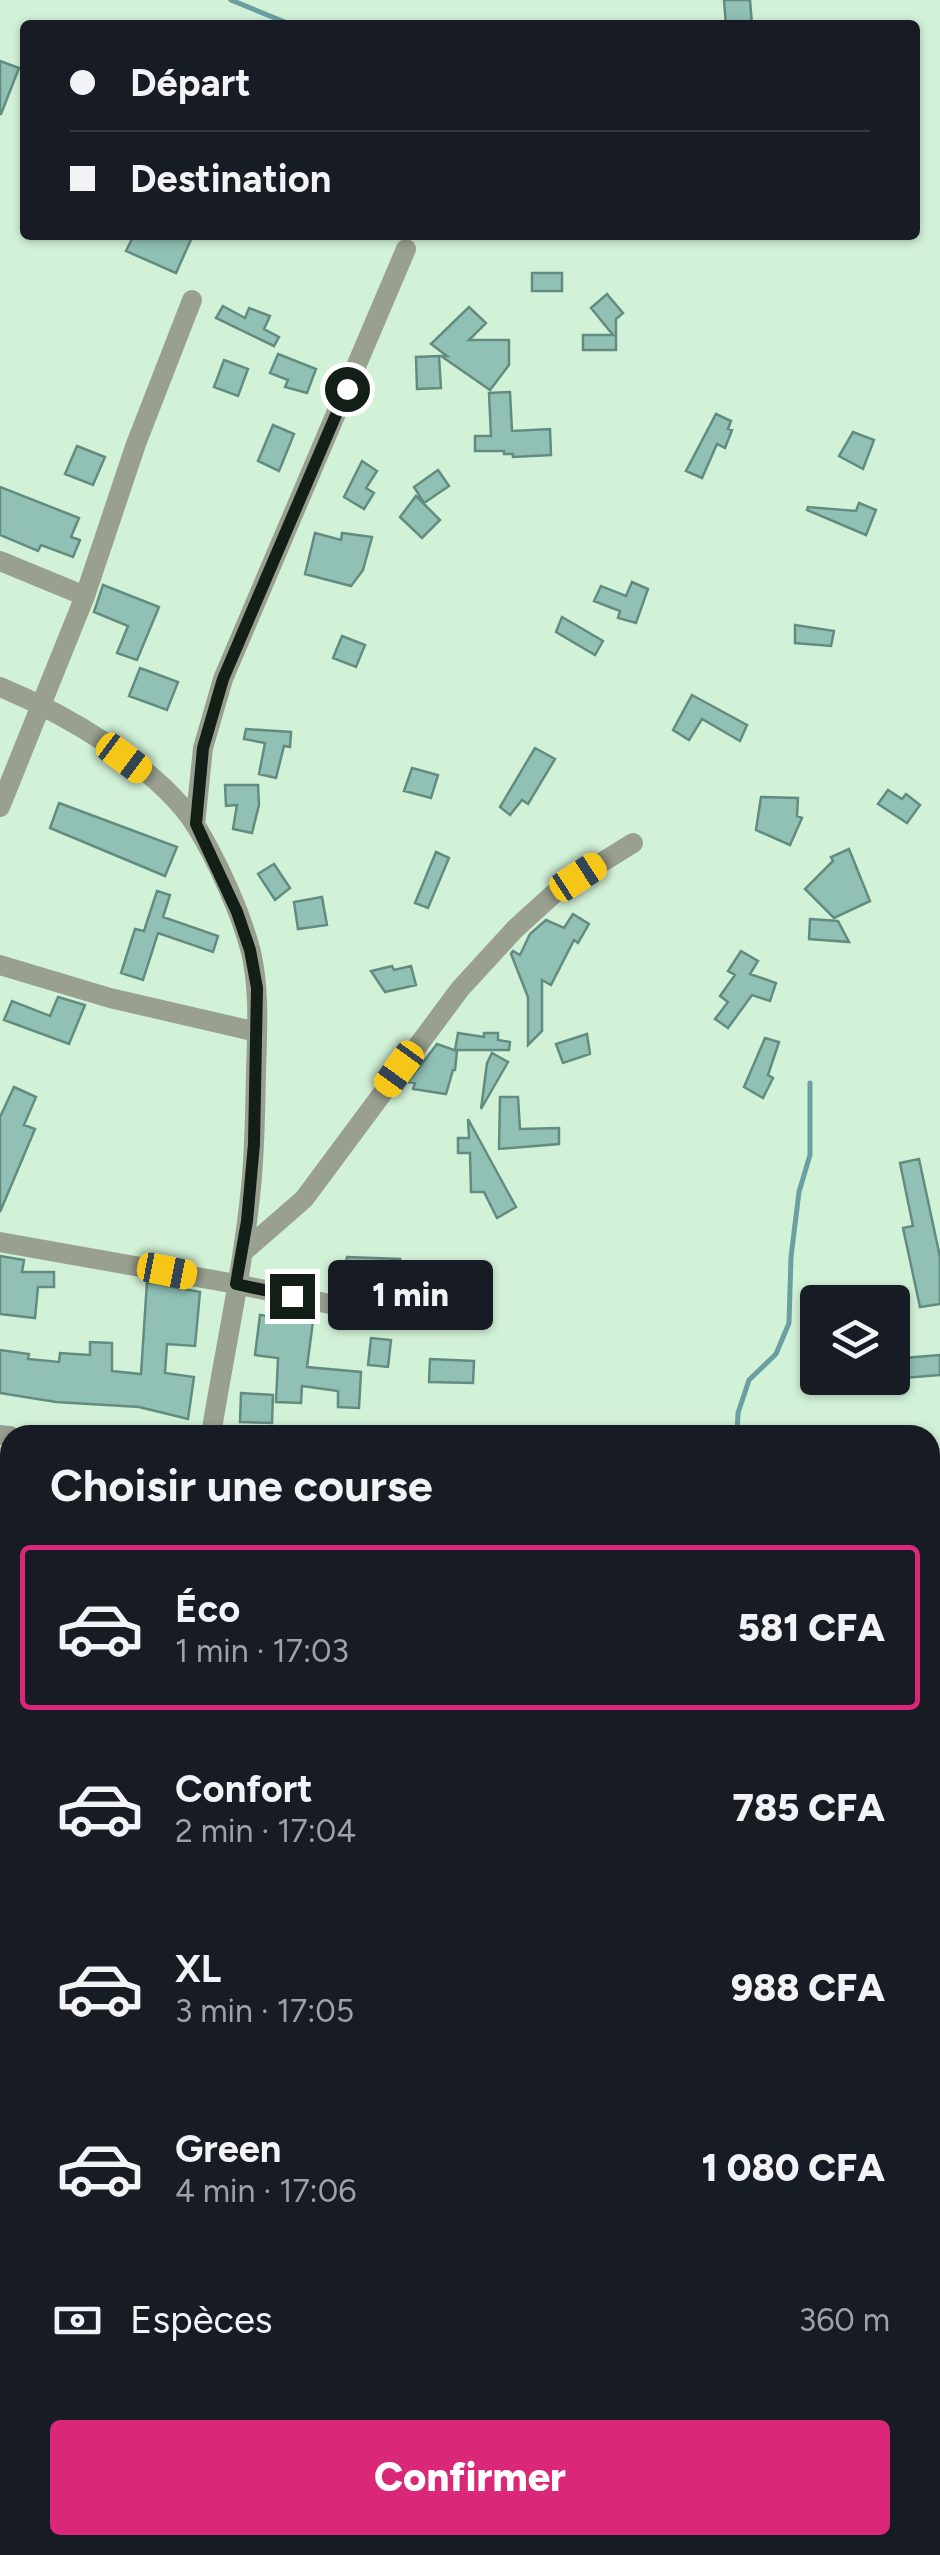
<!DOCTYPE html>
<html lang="fr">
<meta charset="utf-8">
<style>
:root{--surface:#171b24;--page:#242831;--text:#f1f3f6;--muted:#9ea1a6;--line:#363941;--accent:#db2777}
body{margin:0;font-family:Figtree,sans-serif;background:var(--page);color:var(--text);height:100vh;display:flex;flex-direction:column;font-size:38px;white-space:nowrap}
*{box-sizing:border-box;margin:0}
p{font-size:32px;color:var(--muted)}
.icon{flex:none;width:55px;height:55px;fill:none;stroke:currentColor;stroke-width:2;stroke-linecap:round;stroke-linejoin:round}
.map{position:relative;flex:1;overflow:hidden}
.sheet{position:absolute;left:0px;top:1425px;width:940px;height:1130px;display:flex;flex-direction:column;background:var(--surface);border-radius:30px 30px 0 0;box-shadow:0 2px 8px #0004}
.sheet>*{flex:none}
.guide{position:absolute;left:20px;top:20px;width:900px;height:220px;border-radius:10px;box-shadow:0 2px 8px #0004;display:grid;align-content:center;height:220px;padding:0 50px;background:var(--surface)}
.buttons{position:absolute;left:800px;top:1285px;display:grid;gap:20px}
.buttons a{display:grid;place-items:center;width:110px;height:110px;border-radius:10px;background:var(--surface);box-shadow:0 2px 8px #0004;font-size:50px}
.end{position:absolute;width:45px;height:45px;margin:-22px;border:12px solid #131f16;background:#fff;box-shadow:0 0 0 5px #fff}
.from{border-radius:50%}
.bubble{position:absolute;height:70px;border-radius:10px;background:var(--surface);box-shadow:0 2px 8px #0004;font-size:32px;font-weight:800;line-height:70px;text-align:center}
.car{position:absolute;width:30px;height:60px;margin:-30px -15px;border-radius:12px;box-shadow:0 0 8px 2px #0007;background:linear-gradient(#f5c518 24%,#345 0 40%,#f5c518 0 76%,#345 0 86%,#f5c518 0)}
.guide b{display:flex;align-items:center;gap:35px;height:95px;font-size:38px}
.guide b+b{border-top:2px solid var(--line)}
.guide i{width:25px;height:25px;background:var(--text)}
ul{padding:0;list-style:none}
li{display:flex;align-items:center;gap:30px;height:165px;margin:0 20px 15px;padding:0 30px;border:5px solid transparent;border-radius:10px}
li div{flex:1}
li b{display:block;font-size:38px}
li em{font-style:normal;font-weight:800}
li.on{border-color:var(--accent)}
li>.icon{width:90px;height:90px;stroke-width:1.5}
h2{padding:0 50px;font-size:45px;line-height:120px}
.pay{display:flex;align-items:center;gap:25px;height:110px;padding:0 50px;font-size:38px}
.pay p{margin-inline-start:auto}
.button{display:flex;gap:20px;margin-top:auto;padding:20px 50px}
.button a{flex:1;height:115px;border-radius:10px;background:var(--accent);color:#fff;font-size:40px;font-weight:800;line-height:115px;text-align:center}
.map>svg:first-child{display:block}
.built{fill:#c1e8c9}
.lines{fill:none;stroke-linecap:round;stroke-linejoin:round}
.stream{stroke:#6b9fa3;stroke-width:5}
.building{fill:#90c1b4;stroke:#638c81;stroke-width:2.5}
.minor{stroke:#99a08f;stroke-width:20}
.tertiary{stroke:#99a08f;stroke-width:25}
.route{stroke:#131f16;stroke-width:12}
</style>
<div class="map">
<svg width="940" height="2555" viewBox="0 0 940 2555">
<rect width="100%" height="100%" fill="#d2f2d8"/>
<!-- built -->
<path class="built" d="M0 1446 10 1447V1833L0 1830Z"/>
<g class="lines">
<!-- stream -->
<path class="stream" d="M231 0 292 25
M737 1435 738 1413 749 1380 776 1354 789 1323 791 1257 799 1192 810 1155V1083
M742 2555 748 2545"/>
</g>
<!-- building -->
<path class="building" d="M724 0H750L752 25H726Z
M0 61 19 68 1 114H0Z
M134 235H193L176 273 126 251Z
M532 273H562V291H532Z
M607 294 623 313 616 319V350H583V335H613L591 308Z
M223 306 245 318 249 308 270 316 264 329 279 337 274 346 216 318Z
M469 307 486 323 469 340H509V365L490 390 441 356H447L431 344Z
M278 354 316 369 307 393 285 387 288 380 270 373Z
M439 356 441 388 417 389 416 357Z
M224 360 248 369 238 396 214 387Z
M510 392 512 431 550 429 551 455 513 457V454H504V451H475V436H491L489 393Z
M716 414 731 421 728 429 732 430 725 448 717 444 702 478 686 471Z
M273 425 294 434 279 471 258 461Z
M853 432 874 440 863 469 839 456Z
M77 446 105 457 93 485 65 474Z
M362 461 377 471 366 488 374 493 364 509 344 497Z
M438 470 449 486 424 503 414 487Z
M0 487 79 518 71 537 80 540 73 557 41 545 38 551 0 535Z
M416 496 440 520 422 538 400 517Z
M859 503 876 510 866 535 807 510 808 507 856 511Z
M315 533 341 540 342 533 372 537 363 570 351 586 305 574Z
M632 582 648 589 636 623 618 618 620 611 594 601 601 586 626 596Z
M103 585 159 607 137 660 117 653 128 626 94 612Z
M562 617 603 641 595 655 556 632Z
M795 625 834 631 831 646 795 643Z
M342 636 365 645 356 667 333 658Z
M140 668 178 682 167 710 129 696Z
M692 695 747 725 740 741 702 719 689 740 673 730Z
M246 729 291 732 290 747 284 746 276 778 259 774 265 743 244 739Z
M535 748 555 759 528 804 522 800 510 815 500 807Z
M412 768 438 775 431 798 404 791Z
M225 785H258L259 805 252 833 233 829 237 805 226 806Z
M888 790 902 799 906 794 920 805 907 823 878 804Z
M761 797 798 798 797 816 802 818 790 845 756 830Z
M59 803 177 847 165 876 50 828Z
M849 849 870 901 834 918 805 889 833 861 831 857Z
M436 852 449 858 428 908 415 903Z
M274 864 290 888 275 900 258 874Z
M157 891 170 895 163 917 218 936 213 952 158 933 143 980 121 973 135 929 144 931Z
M322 897 327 925 298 929 294 902Z
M573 914 589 924 578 943 574 940 551 985 542 980V1031L528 1045V997L511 954 513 951 520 955 530 934 546 920 564 928Z
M810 919 838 921 849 942 809 939Z
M741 951 758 961 750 974 776 983 770 1001 752 995 728 1028 715 1019 728 1002 720 996 735 975 728 971Z
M392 966 394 970 411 966 416 985 385 992 371 971Z
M58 997 85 1005 69 1044 4 1020 12 1001 50 1016Z
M458 1033 484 1037V1033H498V1040L510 1042 509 1050H455Z
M587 1034 590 1054 563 1063 556 1044Z
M765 1038 779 1042 768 1075 773 1078 763 1098 744 1087Z
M437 1044 457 1051 455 1070H453L446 1094 413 1089 415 1083 408 1082Z
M492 1053 508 1062 481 1109 487 1063Z
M14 1087 36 1097 24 1125 35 1129 0 1212V1117Z
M500 1097H518L520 1129 559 1128V1144L499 1149Z
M468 1119 516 1207 497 1218 484 1192H471L470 1153H458V1138H469Z
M919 1159 940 1257V1304L920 1307 903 1228 913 1226 900 1163Z
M0 1256 24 1260 22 1272H54V1287H38L35 1318 0 1314Z
M347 1257 400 1259 399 1277H384V1273L346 1262Z
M147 1282 200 1292 195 1346 167 1344 165 1373 194 1377 188 1419 139 1407 56 1402 0 1393V1350L29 1354 28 1359 59 1362 60 1353 90 1355V1342L112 1343V1371L141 1374Z
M260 1315 313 1321 307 1367 361 1372 359 1408 338 1407V1391L302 1386 301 1403 276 1402 278 1358 255 1355Z
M371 1338 391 1340 388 1367 368 1365Z
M940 1355V1375L892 1379V1359Z
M430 1359 474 1361 473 1383 429 1382Z
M241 1393 273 1395 272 1423 240 1422Z"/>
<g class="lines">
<!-- minor -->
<path class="minor" d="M0 561 85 596
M0 687C63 713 159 767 196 826 217 860 241 913 251 952 260 991 257 1033 256 1073 255 1111 255 1149 251 1187 243 1270 224 1353 211 1435
M0 807 85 596 136 444 192 300
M195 825 203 748 223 679 406 249
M0 965 110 998 257 1032
M0 1242 236 1284 367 1312
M243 1252 304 1199 460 989 515 929 559 889 633 843
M0 1435 10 1436
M0 1844 10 1846
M0 2120 10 2080
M0 2151 10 2154
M930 2189H940
M0 2441 10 2417"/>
<!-- tertiary -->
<path class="tertiary" d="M0 2360 10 2364
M345 2545 357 2555"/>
</g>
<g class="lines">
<!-- route -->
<path class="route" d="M292 1296 236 1284 247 1221 254 1144 257 988 250 950 237 912 196 824 203 748 223 679 347 389"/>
</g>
</svg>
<div class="buttons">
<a><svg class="icon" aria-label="layers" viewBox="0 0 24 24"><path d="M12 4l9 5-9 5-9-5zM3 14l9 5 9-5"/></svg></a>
</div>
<i class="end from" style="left:347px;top:389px"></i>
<i class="end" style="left:292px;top:1296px"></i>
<div class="bubble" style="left:328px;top:1260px;width:165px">1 min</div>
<i class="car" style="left:124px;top:758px;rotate:127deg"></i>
<i class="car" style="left:578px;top:877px;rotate:57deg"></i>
<i class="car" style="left:399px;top:1069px;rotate:216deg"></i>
<i class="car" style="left:167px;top:1271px;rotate:101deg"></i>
<div class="guide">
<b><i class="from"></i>Départ</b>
<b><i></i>Destination</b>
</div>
<section class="sheet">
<h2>Choisir une course</h2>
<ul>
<li class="on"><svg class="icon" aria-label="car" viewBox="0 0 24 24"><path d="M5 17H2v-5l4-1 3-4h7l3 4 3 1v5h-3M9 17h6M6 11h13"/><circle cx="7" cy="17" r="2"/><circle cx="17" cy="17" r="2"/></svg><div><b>Éco</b><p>1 min · 17:03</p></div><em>581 CFA</em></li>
<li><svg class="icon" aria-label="car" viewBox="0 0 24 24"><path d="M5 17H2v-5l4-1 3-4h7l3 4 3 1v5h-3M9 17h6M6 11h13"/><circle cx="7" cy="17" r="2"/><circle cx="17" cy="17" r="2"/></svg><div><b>Confort</b><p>2 min · 17:04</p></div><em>785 CFA</em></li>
<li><svg class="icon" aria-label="car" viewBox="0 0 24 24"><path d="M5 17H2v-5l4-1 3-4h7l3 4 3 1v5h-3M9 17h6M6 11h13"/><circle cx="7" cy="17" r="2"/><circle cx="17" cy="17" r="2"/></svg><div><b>XL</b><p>3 min · 17:05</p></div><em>988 CFA</em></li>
<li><svg class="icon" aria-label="car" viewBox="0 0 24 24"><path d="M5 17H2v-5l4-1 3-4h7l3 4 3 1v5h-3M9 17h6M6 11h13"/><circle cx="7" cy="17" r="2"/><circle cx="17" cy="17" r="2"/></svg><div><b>Green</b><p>4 min · 17:06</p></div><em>1 080 CFA</em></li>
</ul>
<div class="pay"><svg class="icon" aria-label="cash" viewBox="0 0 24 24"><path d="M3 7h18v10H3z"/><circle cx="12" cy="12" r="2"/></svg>Espèces<p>360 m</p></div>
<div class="button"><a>Confirmer</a></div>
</section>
</div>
